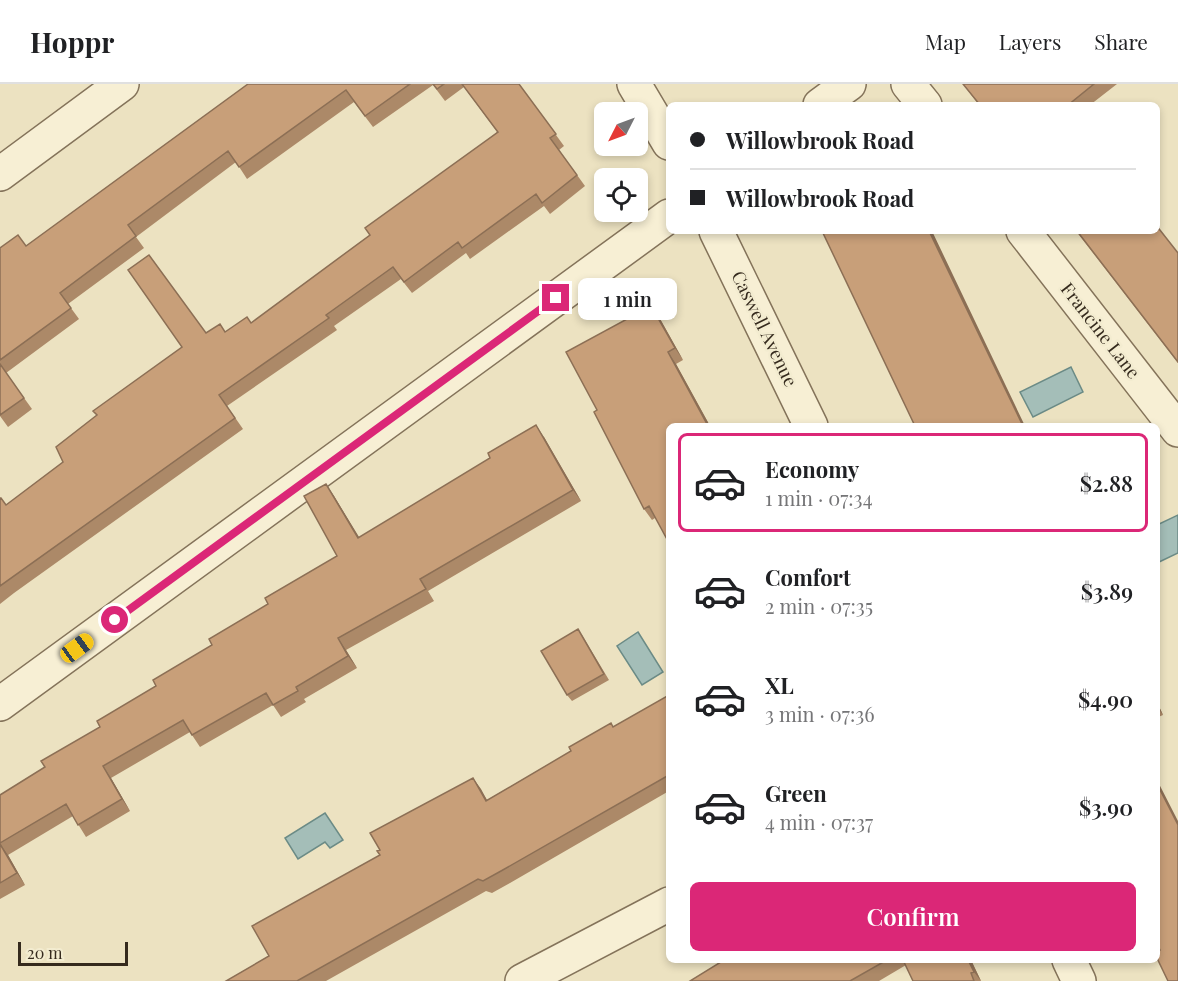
<!DOCTYPE html>
<meta charset="utf-8">
<style>
:root{--surface:#fff;--page:#f2f2f2;--text:#202124;--muted:#757577;--line:#e0e0e0;--accent:#db2777}
body{margin:0;font-family:"Playfair Display",serif;background:var(--page);color:var(--text);height:100vh;display:flex;flex-direction:column;font-size:22px;white-space:nowrap}
*{box-sizing:border-box;margin:0}
p{font-size:20px;color:var(--muted)}
.icon{flex:none;width:33px;height:33px;fill:none;stroke:currentColor;stroke-width:2;stroke-linecap:round;stroke-linejoin:round}
.map{position:relative;flex:1;overflow:hidden}
.drawer{position:absolute;left:666px;top:339px;width:494px;height:540px;display:flex;flex-direction:column;background:var(--surface);border-radius:9px;box-shadow:0 3px 9px #0003}
.drawer>*{flex:none}
.banner{position:absolute;left:666px;top:18px;width:494px;height:132px;border-radius:9px;box-shadow:0 3px 9px #0003;display:grid;align-content:center;height:132px;padding:0 24px;background:var(--surface)}
.needle{width:39px;rotate:228deg}
.buttons{position:absolute;left:594px;top:18px;display:grid;gap:12px}
.buttons a{display:grid;place-items:center;width:54px;height:54px;border-radius:9px;background:var(--surface);box-shadow:0 3px 9px #0003;font-size:30px}
.scale{position:absolute;left:18px;bottom:15px;width:110px;box-sizing:border-box;padding-left:6px;border:3px solid #352a1d;border-top:0;font-size:16px;line-height:21px;white-space:nowrap;color:#352a1d;-webkit-text-stroke:4px #f3ecd0;paint-order:stroke}
.end{position:absolute;width:27px;height:27px;margin:-14px;border:8px solid #db2777;background:#fff;box-shadow:0 0 0 3px #fff}
.from{border-radius:50%}
.bubble{position:absolute;height:42px;border-radius:9px;background:var(--surface);box-shadow:0 3px 9px #0003;font-size:20px;font-weight:600;line-height:42px;text-align:center}
.car{position:absolute;width:18px;height:36px;margin:-18px -9px;border-radius:8px;box-shadow:0 0 4px 2px #0007;background:linear-gradient(#f5c518 24%,#345 0 40%,#f5c518 0 76%,#345 0 86%,#f5c518 0)}
.banner b{display:flex;align-items:center;gap:21px;height:57px;font-size:22px}
.banner b+b{border-top:2px solid var(--line)}
.banner i{width:15px;height:15px;background:var(--text)}
ul{padding:10px 0 0;list-style:none}
li{display:flex;align-items:center;gap:18px;height:99px;margin:0 12px 9px;padding:0 12px;border:3px solid transparent;border-radius:9px}
li div{flex:1}
li b{display:block;font-size:22px}
li em{font-style:normal;font-weight:600}
li.on{border-color:var(--accent)}
li>.icon{width:54px;height:54px;stroke-width:1.5}
.button{display:flex;gap:12px;margin-top:auto;padding:12px 24px}
.button a{flex:1;height:69px;border-radius:9px;background:var(--accent);color:#fff;font-size:24px;font-weight:600;line-height:69px;text-align:center}
header{display:flex;align-items:center;gap:36px;box-sizing:border-box;height:84px;padding:0 30px;background:var(--surface);border-bottom:2px solid var(--line)}
header strong{font-size:28px}
nav{display:flex;gap:33px;margin-inline-start:auto;font-size:21px}
.map>svg:first-child{display:block}
.water{fill:#a4beb8;stroke:#6b8b86;stroke-width:1.5}
.lines{fill:none;stroke-linecap:round;stroke-linejoin:round}
.minor-casing{stroke:#84735a;stroke-width:36}
.tertiary-casing{stroke:#84735a;stroke-width:36}
.minor{stroke:#f7efd4;stroke-width:33}
.tertiary{stroke:#f7efd4;stroke-width:33}
.wall{fill:#ac8968}
.shaded-wall{fill:#8c6f55}
.building{fill:#c89f79;stroke:#8c6f55;stroke-width:1.5}
.route{stroke:#db2777;stroke-width:8}
.labels{text-anchor:middle;stroke-width:5;stroke-linejoin:round;paint-order:stroke}
.street-label{font-size:18px;fill:#352a1d;stroke:#f3ecd0}
</style>
<header>
<strong>Hoppr</strong>
<nav><a>Map</a><a>Layers</a><a>Share</a></nav>
</header>
<div class="map">
<svg width="1178" height="897" viewBox="0 0 1178 897">
<rect width="100%" height="100%" fill="#ece2c1"/>
<!-- water -->
<path class="water" d="M1071 283 1083 308 1033 333 1020 308Z
M1178 431V469L1157 479V441Z
M638 548 663 588 642 601 617 562Z
M325 729 343 756 330 764 325 758 298 775 285 754Z"/>
<g class="lines">
<!-- minor casing -->
<g class="minor-casing">
<path id="minor" d="M634 0 669 59
M908 0 925 21
M0 90 122 0
M716 147 811 342
M1023 147 1178 346
M1069 876 1079 897
M522 897 669 820"/>
</g>
<!-- tertiary casing -->
<g class="tertiary-casing">
<path id="tertiary" d="M820 21 849 0
M0 620 669 132"/>
</g>
<!-- minor -->
<use href="#minor" class="minor"/>
<!-- tertiary -->
<use href="#tertiary" class="tertiary"/>
</g>
<!-- wall -->
<path class="wall" d="M248 0H519L564 62 559 66 585 102 550 130 544 122 470 175 466 169 412 209 401 195 334 242 337 246 227 322 243 345 14 509 0 520V414L6 421 63 378 206 249 225 248 251 239 370 151 497 48 464 3 445 17 433 1 373 43 354 18 247 95 236 78 136 153 144 164 68 220 79 235 6 289 32 325 8 343 0 332V164L26 162Z
M963 0H1117L1090 21H979Z
M1076 147H1156L1178 169V279Z
M659 233 683 276 676 280 710 342H669L655 434 652 436 644 425 597 326Z
M544 353 581 417 428 507 434 517 346 566 357 584 304 615 306 618 281 633 273 621 200 663 190 648 111 694 130 727 86 753 73 732 8 771 25 801 0 815V711L45 683 268 520 337 472 326 400 334 412 359 454Z
M582 551 609 596 572 617 567 611Z
M669 611V707L510 799 492 809 486 807 326 897H226L269 872 380 771 473 694 487 716Z
M1156 616 1163 631 1156 634Z
M724 876H971L981 897H913L906 881 879 897H690Z"/>
<!-- shaded-wall -->
<path class="shaded-wall" d="M929 147H932L1025 342H1023Z
M651 222 659 233 683 276 675 264Z
M668 268 676 280 710 342H708Z
M536 341 544 353 581 417 573 406Z
M326 400 334 412 367 466 358 454Z
M338 554 346 566 357 584 348 572Z
M1156 616 1163 631 1156 621Z
M103 682 111 694 130 727 122 715Z
M473 694 481 705 494 729 486 717Z
M1156 694 1178 737V741L1156 698Z
M0 760 8 771 25 801 17 789Z
M968 876H971L981 897 974 888Z"/>
<!-- building -->
<path class="building" d="M248 0H410L365 32 346 6 239 83 228 67 128 141 136 152 60 209 71 224 0 276V164L18 151 26 162Z
M433 0H444L437 5Z
M462 0H519L556 50 550 54 577 91 542 119 536 110 462 164 458 158 404 198 393 183 326 231 329 234 219 311 235 334 0 502V414H1L6 421 63 378 56 363 97 331 93 327 182 263 128 186 149 171 206 249 220 240 225 248 247 233 251 239 370 151 365 144 498 48Z
M963 0H1094L1068 21H980Z
M1156 141 1178 169V278L1077 147H1156Z
M822 147H929L1023 342H915Z
M651 222 675 264 668 268 708 342H669V459L649 422 644 425 594 328 597 326 566 268Z
M0 280 24 314 0 331Z
M536 341 573 406 420 495 426 505 338 554 348 572 296 603 298 607 273 621 266 609 192 651 183 636 103 682 122 715 78 741 66 720 0 759V711L45 683 41 677 100 643 97 637 156 602 153 596 212 561 209 555 268 520 265 514 337 472 304 412 326 400 358 454 490 374 488 369Z
M578 545 604 590 567 611 541 567Z
M669 611V691L501 787 483 797 478 795 297 897H226L269 872 252 842 380 771 377 767 380 766 370 749 473 694 486 717 571 667 569 663 611 639 613 643Z
M1156 698 1178 741V897H1168L1156 872V867L1160 866 1156 858Z
M0 760 17 789 0 799Z
M724 876H887L850 897H690Z
M903 876H968L974 888 971 889 974 897H913Z"/>
<g class="lines">
<!-- route -->
<path class="route" d="M115 536 556 214"/>
</g>
<g class="labels">
<!-- street labels -->
<g class="street-label">
<text transform="translate(764 245) rotate(64)" y="6">Caswell Avenue</text>
<text transform="translate(1100 247) rotate(52)" y="6">Francine Lane</text>
</g>
</g>
</svg>
<div class="buttons">
<a><svg class="needle" viewBox="-14 -14 28 28"><path d="M0-13l5 13h-10z" fill="#e53935"/><path d="M0 13l5-13h-10z" fill="#757577"/></svg></a>
<a><svg class="icon" aria-label="locate" viewBox="0 0 24 24"><circle cx="12" cy="12" r="6"/><path d="M12 2v4M12 18v4M2 12h4M18 12h4"/></svg></a>
</div>
<div class="scale">20 m</div>
<i class="end from" style="left:115px;top:536px"></i>
<i class="end" style="left:556px;top:214px"></i>
<div class="bubble" style="left:578px;top:194px;width:99px">1 min</div>
<i class="car" style="left:77px;top:564px;rotate:54deg"></i>
<div class="banner">
<b><i class="from"></i>Willowbrook Road</b>
<b><i></i>Willowbrook Road</b>
</div>
<section class="drawer">
<ul>
<li class="on"><svg class="icon" aria-label="car" viewBox="0 0 24 24"><path d="M5 17H2v-5l4-1 3-4h7l3 4 3 1v5h-3M9 17h6M6 11h13"/><circle cx="7" cy="17" r="2"/><circle cx="17" cy="17" r="2"/></svg><div><b>Economy</b><p>1 min · 07:34</p></div><em>$2.88</em></li>
<li><svg class="icon" aria-label="car" viewBox="0 0 24 24"><path d="M5 17H2v-5l4-1 3-4h7l3 4 3 1v5h-3M9 17h6M6 11h13"/><circle cx="7" cy="17" r="2"/><circle cx="17" cy="17" r="2"/></svg><div><b>Comfort</b><p>2 min · 07:35</p></div><em>$3.89</em></li>
<li><svg class="icon" aria-label="car" viewBox="0 0 24 24"><path d="M5 17H2v-5l4-1 3-4h7l3 4 3 1v5h-3M9 17h6M6 11h13"/><circle cx="7" cy="17" r="2"/><circle cx="17" cy="17" r="2"/></svg><div><b>XL</b><p>3 min · 07:36</p></div><em>$4.90</em></li>
<li><svg class="icon" aria-label="car" viewBox="0 0 24 24"><path d="M5 17H2v-5l4-1 3-4h7l3 4 3 1v5h-3M9 17h6M6 11h13"/><circle cx="7" cy="17" r="2"/><circle cx="17" cy="17" r="2"/></svg><div><b>Green</b><p>4 min · 07:37</p></div><em>$3.90</em></li>
</ul>
<div class="button"><a>Confirm</a></div>
</section>
</div>
